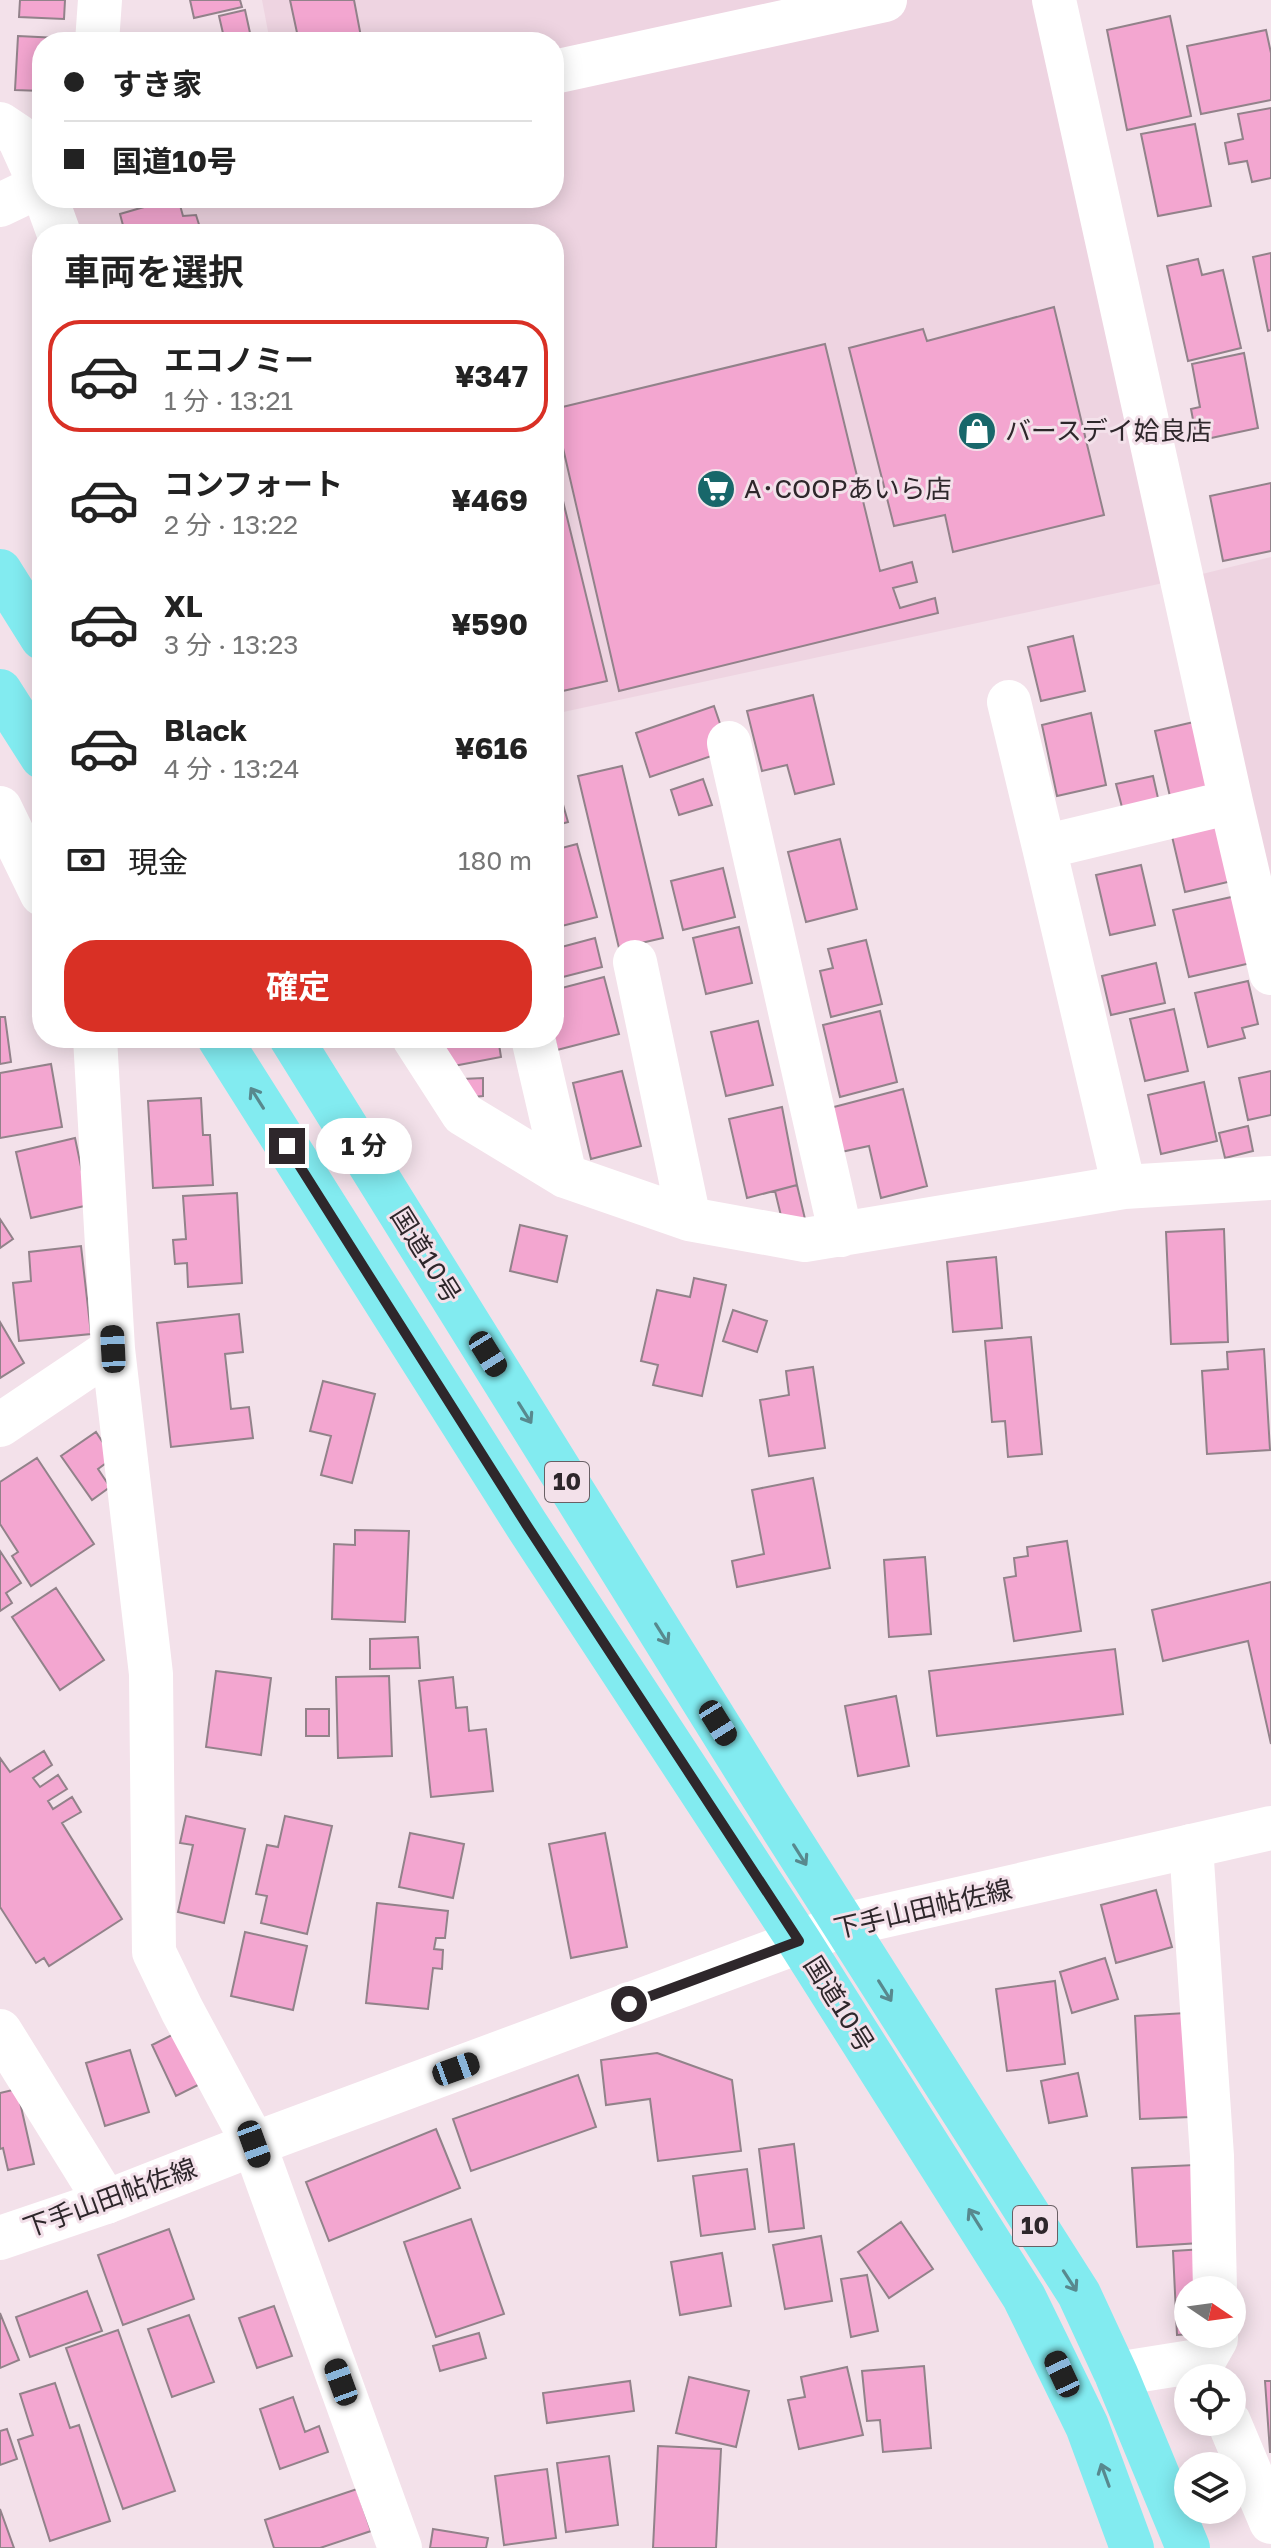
<!DOCTYPE html>
<html lang="ja">
<meta charset="utf-8">
<style>
:root{--surface:#fff;--page:#f2f2f2;--text:#222;--muted:#767676;--line:#e0e0e0;--accent:#d93025}
body{margin:0;font-family:"Golos Text","Noto Sans JP",sans-serif;background:var(--page);color:var(--text);height:100vh;display:flex;flex-direction:column;font-size:30px;white-space:nowrap}
*{box-sizing:border-box;margin:0}
p{font-size:26px;color:var(--muted)}
.icon{flex:none;width:44px;height:44px;fill:none;stroke:currentColor;stroke-width:2;stroke-linecap:round;stroke-linejoin:round}
.map{position:relative;flex:1;overflow:hidden}
.side{position:absolute;left:32px;top:224px;width:532px;height:824px;display:flex;flex-direction:column;background:var(--surface);border-radius:32px;box-shadow:0 4px 20px #0003}
.side>*{flex:none}
.hud{position:absolute;left:32px;top:32px;width:532px;height:176px;border-radius:32px;box-shadow:0 4px 20px #0003;display:grid;align-content:center;height:176px;padding:0 32px;background:var(--surface)}
.needle{width:52px;rotate:103deg}
.controls{position:absolute;left:1174px;top:2276px;display:grid;gap:16px}
.controls a{display:grid;place-items:center;width:72px;height:72px;border-radius:50%;background:var(--surface);box-shadow:0 4px 20px #0003;font-size:40px}
.end{position:absolute;width:36px;height:36px;margin:-18px;border:10px solid #2e272b;background:#fff;box-shadow:0 0 0 4px #fff}
.from{border-radius:50%}
.bubble{position:absolute;height:56px;border-radius:28px;background:var(--surface);box-shadow:0 4px 20px #0003;font-size:26px;font-weight:700;line-height:56px;text-align:center}
.car{position:absolute;width:24px;height:48px;margin:-24px -12px;border-radius:10px;box-shadow:0 0 6px 2px #0007;background:linear-gradient(#222 24%,#8ab4d8 0 40%,#222 0 76%,#8ab4d8 0 86%,#222 0)}
.hud b{display:flex;align-items:center;gap:28px;height:76px;font-size:30px}
.hud b+b{border-top:2px solid var(--line)}
.hud i{width:20px;height:20px;background:var(--text)}
ul{padding:0;list-style:none}
li{display:flex;align-items:center;gap:24px;height:112px;margin:0 16px 12px;padding:0 16px;border:4px solid transparent;border-radius:32px}
li div{flex:1}
li b{display:block;font-size:30px}
li em{font-style:normal;font-weight:700}
li.current{border-color:var(--accent)}
li>.icon{width:72px;height:72px;stroke-width:1.5}
h2{padding:0 32px;font-size:36px;line-height:96px}
.pay{display:flex;align-items:center;gap:20px;height:88px;padding:0 32px;font-size:30px}
.pay p{margin-inline-start:auto}
.action{display:flex;gap:16px;margin-top:auto;padding:16px 32px}
.action a{flex:1;height:92px;border-radius:32px;background:var(--accent);color:#fff;font-size:32px;font-weight:700;line-height:92px;text-align:center}
.map>svg:first-child{display:block}
.built{fill:#eed4e1}
.building{fill:#f3a6d0;stroke:#92828a;stroke-width:2}
.lines{fill:none;stroke-linecap:round;stroke-linejoin:round}
.minor{stroke:#fff;stroke-width:44}
.tertiary{stroke:#fff;stroke-width:44}
.secondary{stroke:#fff;stroke-width:44}
.trunk{stroke:#82ebf0;stroke-width:44}
.oneway{stroke:#58898e}
.route{stroke:#2e272b;stroke-width:10}
.labels{text-anchor:middle;stroke-width:6;stroke-linejoin:round;paint-order:stroke}
.shield{fill:#f3e1ea;stroke:#695f64;stroke-width:2}
.shield-label{font-size:24px;font-weight:bold;fill:#2e272b}
.poi-label{font-size:26px;fill:#2e272b;stroke:#f3e1ea;text-anchor:start}
.street-label{font-size:26px;fill:#2e272b;stroke:#f3e1ea}
</style>
<div class="map">
<svg width="1271" height="2548" viewBox="0 0 1271 2548">
<rect width="100%" height="100%" fill="#f3e1ea"/>
<!-- built -->
<path class="built" d="M262 0H1054L1182 579 1271 557V973L1182 579 554 714V234H59L46 198H554V42H270Z"/>
<!-- building -->
<path class="building" d="M20 0H65L64 19 19 17Z
M190 0H240L242 7 194 18Z
M290 0H354L362 42H299Z
M245 10 252 42H225L219 16Z
M1170 16 1191 116 1127 130 1107 30Z
M1266 30 1271 53V100L1201 114 1187 46Z
M18 36 58 38V42H42V91L15 90Z
M1271 108V178L1252 182 1247 161 1229 164 1225 143 1243 139 1238 114Z
M1195 124 1211 206 1158 216 1141 134Z
M175 198H178L183 216 196 215 202 234H120L125 233 120 214Z
M1271 253V330L1268 331 1253 257Z
M1198 259 1202 275 1223 270 1241 348 1188 361 1167 266Z
M1054 307 1104 515 953 552 945 515 894 526 849 348 923 329 927 341Z
M825 344 880 571 912 562 917 582 893 588 900 608 935 598 938 613 619 691 554 409Z
M1244 353 1258 428 1197 441 1191 409 1200 407 1192 364Z
M554 464 607 681 554 693Z
M1271 483V551L1223 561 1210 496Z
M1073 636 1085 691 1041 701 1028 647Z
M813 695 834 784 795 794 787 765 762 771 747 711Z
M714 706 729 750 650 777 636 733Z
M1091 713 1106 785 1057 796 1042 725Z
M1198 721 1214 791 1171 801 1155 731Z
M622 766 663 938 619 948 578 776Z
M554 773 568 822 554 826Z
M1153 776 1160 807 1124 815 1116 784Z
M703 779 712 805 679 815 671 790Z
M1219 821 1232 881 1185 892 1171 832Z
M840 839 857 909 806 922 788 852Z
M577 844 597 917 554 928V850Z
M1141 865 1155 925 1110 935 1096 875Z
M723 868 735 917 683 930 671 881Z
M1236 896 1251 963 1189 977 1173 910Z
M739 927 752 983 706 994 693 938Z
M595 938 602 967 559 978 554 949Z
M866 940 882 1004 831 1017 820 971 833 968 828 949Z
M1156 963 1165 1003 1111 1015 1102 976Z
M604 977 619 1034 557 1050 554 1037V990Z
M1248 981 1258 1024 1242 1028 1245 1038 1208 1047 1195 993Z
M1174 1009 1188 1071 1145 1081 1130 1019Z
M880 1011 897 1082 840 1097 823 1025Z
M0 1017H5L11 1062 0 1064Z
M758 1021 773 1085 726 1096 711 1032Z
M437 1038H498L501 1057 443 1068Z
M51 1064 62 1127 0 1138V1073Z
M622 1071 641 1146 591 1159 573 1083Z
M1271 1071V1115L1248 1120 1239 1078Z
M483 1078V1096L463 1098 462 1079Z
M1204 1082 1217 1141 1161 1154 1148 1095Z
M903 1089 927 1186 881 1198 869 1146 841 1152 830 1108Z
M201 1098 203 1135H210L213 1185 153 1188 148 1101Z
M782 1107 797 1185 747 1198 729 1119Z
M1248 1126 1253 1151 1225 1158 1219 1133Z
M75 1138 89 1205 31 1218 16 1152Z
M797 1185 805 1219 783 1224 775 1191Z
M237 1193 242 1283 188 1287 187 1263 175 1264 173 1240 186 1239 183 1196Z
M0 1219 13 1239 0 1248Z
M520 1225 567 1236 557 1282 510 1271Z
M1224 1229 1228 1342 1171 1344 1166 1232Z
M81 1246 91 1334 19 1341 13 1283 31 1281 29 1252Z
M996 1257 1002 1328 953 1332 947 1262Z
M694 1278 726 1285 702 1396 653 1385 658 1365 641 1361 657 1290 690 1297Z
M733 1310 767 1321 757 1352 723 1341Z
M239 1314 243 1352 225 1354 231 1409 249 1407 253 1438 171 1447 157 1323Z
M0 1322 24 1363 0 1378Z
M1031 1337 1042 1454 1008 1457 1005 1421 992 1422 985 1341Z
M1264 1349 1270 1450 1207 1454 1202 1371 1228 1369 1227 1352Z
M813 1367 825 1448 769 1456 760 1400 789 1395 786 1371Z
M323 1381 375 1394 352 1483 321 1475 331 1436 310 1431Z
M96 1432 113 1458 98 1469 110 1487 92 1500 61 1456Z
M37 1458 94 1544 31 1586 12 1556 18 1552 0 1524V1482Z
M813 1478 830 1568 737 1587 732 1561 764 1554 752 1490Z
M355 1530 409 1531 405 1622 332 1619 334 1544 355 1545Z
M1067 1541 1081 1631 1014 1641 1004 1578 1016 1576 1014 1558 1028 1556 1027 1547Z
M0 1551 21 1583 6 1593 12 1603 0 1611Z
M925 1557 931 1634 889 1637 884 1560Z
M1271 1582V1744L1248 1641 1163 1661 1152 1610Z
M56 1588 104 1660 60 1690 12 1617Z
M418 1637 420 1668 370 1669V1639Z
M1115 1649 1123 1714 937 1736 929 1671Z
M216 1671 271 1678 261 1755 206 1747Z
M389 1676 392 1756 338 1758 336 1677Z
M453 1677 456 1708 467 1707 469 1731 486 1729 493 1791 431 1797 419 1681Z
M896 1696 909 1766 858 1776 845 1706Z
M306 1709H329V1736H306Z
M44 1751 52 1765 33 1778 40 1787 58 1775 67 1789 48 1801 53 1809 72 1797 81 1812 62 1823 122 1919 49 1966 44 1958 36 1963 0 1907V1758L10 1772Z
M186 1816 245 1829 224 1923 178 1912 193 1845 180 1843Z
M285 1816 332 1826 307 1934 261 1923 267 1896 256 1894 267 1845 278 1847Z
M410 1833 464 1844 453 1898 399 1887Z
M605 1833 627 1947 571 1958 549 1844Z
M1156 1890 1172 1947 1116 1963 1101 1905Z
M377 1903 448 1911 445 1938H436L434 1949 443 1950 442 1969 433 1968 428 2009 366 2003Z
M245 1932 307 1946 293 2010 231 1996Z
M1105 1958 1118 1999 1072 2013 1060 1972Z
M1055 1981 1065 2064 1007 2071 996 1989Z
M1186 2013 1191 2117 1140 2119 1135 2016Z
M182 2030 206 2081 176 2096 152 2045Z
M130 2050 149 2112 105 2126 86 2063Z
M657 2053 732 2080 741 2151 658 2161 650 2099 606 2105 601 2060Z
M1078 2073 1087 2116 1049 2123 1041 2081Z
M578 2075 596 2127 471 2171 453 2119Z
M17 2089 34 2164 8 2170 3 2148 0 2149V2093Z
M436 2129 460 2188 329 2241 306 2182Z
M794 2144 804 2228 769 2232 759 2149Z
M1195 2165 1200 2243 1137 2247 1132 2168Z
M747 2169 755 2229 701 2236 693 2176Z
M471 2219 504 2314 436 2337 404 2242Z
M901 2222 933 2269 889 2298 858 2252Z
M169 2229 194 2299 123 2325 98 2255Z
M821 2236 832 2301 785 2309 773 2245Z
M1204 2249 1206 2290H1188V2334H1192L1177 2335 1173 2251Z
M722 2253 731 2306 680 2315 671 2262Z
M867 2275 878 2331 851 2337 841 2279Z
M87 2291 102 2331 30 2357 16 2317Z
M274 2306 292 2356 257 2368 239 2318Z
M0 2313 19 2360 0 2368Z
M189 2315 214 2382 172 2397 148 2329Z
M118 2330 175 2491 123 2509 66 2348Z
M479 2333 486 2358 440 2371 433 2346Z
M924 2366 931 2448 883 2452 880 2420 867 2421 862 2371Z
M847 2367 863 2435 799 2449 788 2400 805 2397 801 2377Z
M689 2377 749 2391 736 2447 676 2433Z
M630 2381 634 2411 547 2423 543 2393Z
M1265 2381H1271V2452H1270Z
M55 2383 70 2428 79 2425 110 2521 50 2541 18 2440 33 2435 20 2394Z
M293 2397 305 2432 319 2426 328 2452 280 2469 260 2409Z
M7 2429 17 2459 0 2465V2431Z
M658 2446 721 2449 716 2548H653Z
M609 2456 618 2525 566 2532 557 2463Z
M547 2469 556 2538 504 2545 495 2476Z
M357 2489 371 2531 320 2548H274L265 2520Z
M0 2509 14 2548H0Z
M433 2529 488 2538 486 2548H430Z"/>
<g class="lines">
<!-- minor -->
<path class="minor" d="M1054 0 1231 802 1271 973
M97 42 100 0
M0 124 18 136 42 189
M46 198 59 234
M1009 702 1044 847
M729 743 841 1235
M0 808 42 894
M635 962 689 1219
M95 1038 113 1349 151 1674 154 1952 182 2010 254 2144 400 2548
M414 1038 463 1114 565 1176 689 1219 805 1240 1124 1187 1271 1178
M533 1038 565 1176
M1124 1187 1044 847 1231 802
M0 1425 113 1349
M1191 1846 1212 2156 1215 2290
M0 2031 106 2202
M1116 2374 1204 2360 1216 2339V2334
M1229 2422 1271 2522"/>
<!-- tertiary -->
<path class="tertiary" d="M554 72 885 0
M0 205 42 185"/>
<!-- secondary -->
<path class="secondary" d="M0 2238 106 2202 254 2144 844 1925 1271 1828"/>
<!-- trunk -->
<path class="trunk" d="M0 571 42 638
M0 691 42 757
M219 1038 526 1524 799 1941 1024 2297 1087 2426 1132 2548
M291 1038 763 1797 1079 2294 1116 2374 1188 2548"/>
</g>
<!-- one-way arrows -->
<defs><path id="oneway-shaft" d="M-6 0H5M1.5-3L5.5 0L1.5 3" fill="none" stroke-width="1.6" stroke-linecap="round" stroke-linejoin="round" transform="scale(2)"/></defs>
<g class="oneway">
<use href="#oneway-shaft" transform="translate(257 1098) rotate(-122)"/>
<use href="#oneway-shaft" transform="translate(525 1413) rotate(58)"/>
<use href="#oneway-shaft" transform="translate(662 1634) rotate(58)"/>
<use href="#oneway-shaft" transform="translate(800 1855) rotate(58)"/>
<use href="#oneway-shaft" transform="translate(885 1991) rotate(58)"/>
<use href="#oneway-shaft" transform="translate(975 2219) rotate(-122)"/>
<use href="#oneway-shaft" transform="translate(1070 2281) rotate(57)"/>
<use href="#oneway-shaft" transform="translate(1105 2475) rotate(-110)"/>
</g>
<g class="lines">
<!-- route -->
<path class="route" d="M287 1146 526 1524 799 1941 629 2004"/>
</g>
<!-- icons -->
<defs>
<g id="shop-disc" transform="scale(2)"><circle r="9.5" fill="#18676a" stroke="#f3e1ea"/><path d="M-5-2.5h2.3a2.7 3.5 0 0 1 5.4 0H5L5.5 6h-11ZM-1.5-2.5h3a1.5 2.3 0 0 0-3 0Z" fill="#fff"/></g>
<g id="supermarket-disc" transform="scale(2)"><circle r="9.5" fill="#18676a" stroke="#f3e1ea"/><path d="M-6-5.5h2.5l.6 2H6L4.5 2H-2.5L-4.4-4H-6ZM-1.5 3.2a1.3 1.3 0 1 0 .1 0ZM3 3.2a1.3 1.3 0 1 0 .1 0Z" fill="#fff"/></g>
</defs>
<g fill-rule="evenodd">
<use href="#shop-disc" x="977" y="431"/>
<use href="#supermarket-disc" x="716" y="489"/>
</g>
<g class="labels">
<!-- shield labels -->
<g class="shield">
<rect x="545" y="1462" width="44" height="40" rx="6"/>
<rect x="1013" y="2206" width="44" height="40" rx="6"/>
</g>
<g class="shield-label">
<text x="567" y="1490">10</text>
<text x="1035" y="2234">10</text>
</g>
<!-- poi labels -->
<g class="poi-label">
<text x="1005" y="440">バースデイ姶良店</text>
<text x="744" y="498">A･COOPあいら店</text>
</g>
<!-- street labels -->
<g class="street-label">
<text transform="translate(426 1255) rotate(58)" y="9">国道10号</text>
<text transform="translate(923 1909) rotate(-13)" y="9">下手山田帖佐線</text>
<text transform="translate(839 2004) rotate(58)" y="9">国道10号</text>
<text transform="translate(110 2198) rotate(-20)" y="9">下手山田帖佐線</text>
</g>
</g>
</svg>
<div class="controls">
<a><svg class="needle" viewBox="-14 -14 28 28"><path d="M0-13l5 13h-10z" fill="#e53935"/><path d="M0 13l5-13h-10z" fill="#767676"/></svg></a>
<a><svg class="icon" aria-label="locate" viewBox="0 0 24 24"><circle cx="12" cy="12" r="6"/><path d="M12 2v4M12 18v4M2 12h4M18 12h4"/></svg></a>
<a><svg class="icon" aria-label="layers" viewBox="0 0 24 24"><path d="M12 4l9 5-9 5-9-5zM3 14l9 5 9-5"/></svg></a>
</div>
<i class="end from" style="left:629px;top:2004px"></i>
<i class="end" style="left:287px;top:1146px"></i>
<div class="bubble" style="left:316px;top:1118px;width:96px">1 分</div>
<i class="car" style="left:113px;top:1349px;rotate:357deg"></i>
<i class="car" style="left:488px;top:1354px;rotate:148deg"></i>
<i class="car" style="left:718px;top:1723px;rotate:148deg"></i>
<i class="car" style="left:456px;top:2069px;rotate:70deg"></i>
<i class="car" style="left:254px;top:2144px;rotate:160deg"></i>
<i class="car" style="left:1062px;top:2374px;rotate:335deg"></i>
<i class="car" style="left:341px;top:2382px;rotate:340deg"></i>
<div class="hud">
<b><i class="from"></i>すき家</b>
<b><i></i>国道10号</b>
</div>
<section class="side">
<h2>車両を選択</h2>
<ul>
<li class="current"><svg class="icon" aria-label="car" viewBox="0 0 24 24"><path d="M5 17H2v-5l4-1 3-4h7l3 4 3 1v5h-3M9 17h6M6 11h13"/><circle cx="7" cy="17" r="2"/><circle cx="17" cy="17" r="2"/></svg><div><b>エコノミー</b><p>1 分 · 13:21</p></div><em>¥347</em></li>
<li><svg class="icon" aria-label="car" viewBox="0 0 24 24"><path d="M5 17H2v-5l4-1 3-4h7l3 4 3 1v5h-3M9 17h6M6 11h13"/><circle cx="7" cy="17" r="2"/><circle cx="17" cy="17" r="2"/></svg><div><b>コンフォート</b><p>2 分 · 13:22</p></div><em>¥469</em></li>
<li><svg class="icon" aria-label="car" viewBox="0 0 24 24"><path d="M5 17H2v-5l4-1 3-4h7l3 4 3 1v5h-3M9 17h6M6 11h13"/><circle cx="7" cy="17" r="2"/><circle cx="17" cy="17" r="2"/></svg><div><b>XL</b><p>3 分 · 13:23</p></div><em>¥590</em></li>
<li><svg class="icon" aria-label="car" viewBox="0 0 24 24"><path d="M5 17H2v-5l4-1 3-4h7l3 4 3 1v5h-3M9 17h6M6 11h13"/><circle cx="7" cy="17" r="2"/><circle cx="17" cy="17" r="2"/></svg><div><b>Black</b><p>4 分 · 13:24</p></div><em>¥616</em></li>
</ul>
<div class="pay"><svg class="icon" aria-label="cash" viewBox="0 0 24 24"><path d="M3 7h18v10H3z"/><circle cx="12" cy="12" r="2"/></svg>現金<p>180 m</p></div>
<div class="action"><a>確定</a></div>
</section>
</div>
